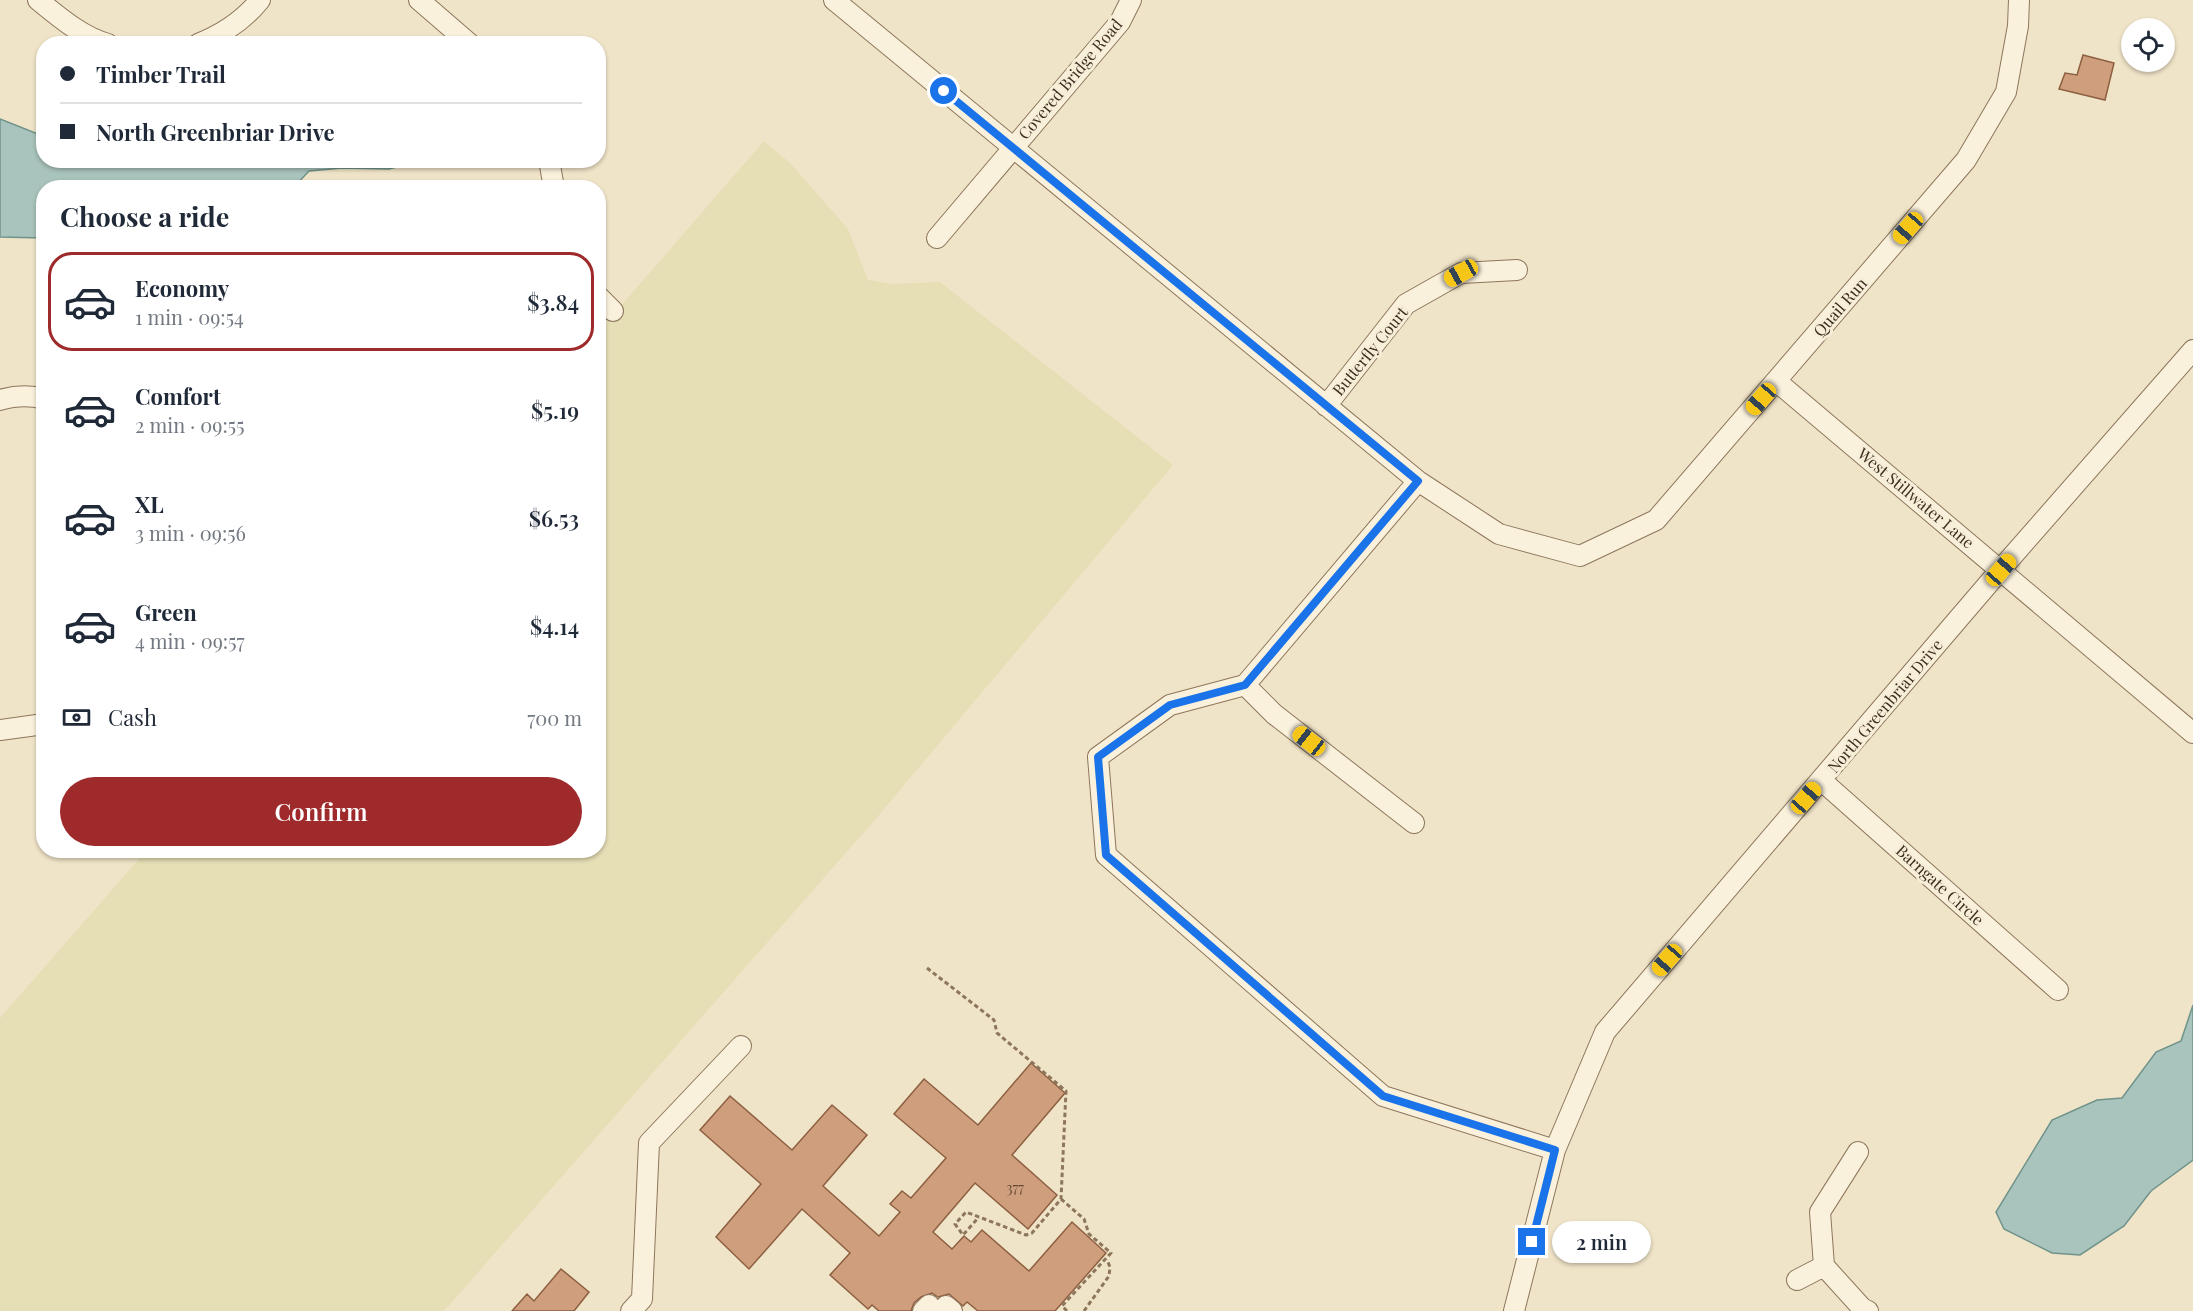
<!DOCTYPE html>
<meta charset="utf-8">
<style>
:root{--surface:#fff;--page:#f6f6f7;--text:#1f2937;--muted:#747a83;--line:#e0e1e3;--accent:#9e2a2b}
body{margin:0;font-family:"Playfair Display",serif;background:var(--page);color:var(--text);height:100vh;display:flex;flex-direction:column;font-size:22px;white-space:nowrap}
*{box-sizing:border-box;margin:0}
p{font-size:20px;color:var(--muted)}
.icon{flex:none;width:33px;height:33px;fill:none;stroke:currentColor;stroke-width:2;stroke-linecap:round;stroke-linejoin:round}
.map{position:relative;flex:1;overflow:hidden}
.panel{position:absolute;left:36px;top:180px;width:570px;height:678px;display:flex;flex-direction:column;background:var(--surface);border-radius:24px;box-shadow:0 2px 4px #0004}
.panel>*{flex:none}
.banner{position:absolute;left:36px;top:36px;width:570px;height:132px;border-radius:24px;box-shadow:0 2px 4px #0004;display:grid;align-content:center;height:132px;padding:0 24px;background:var(--surface)}
.tools{position:absolute;left:2121px;top:18px;display:grid;gap:12px}
.tools a{display:grid;place-items:center;width:54px;height:54px;border-radius:50%;background:var(--surface);box-shadow:0 2px 4px #0004;font-size:30px}
.end{position:absolute;width:27px;height:27px;margin:-14px;border:8px solid #1a73e8;background:#fff;box-shadow:0 0 0 3px #fff}
.from{border-radius:50%}
.bubble{position:absolute;height:42px;border-radius:21px;background:var(--surface);box-shadow:0 2px 4px #0004;font-size:20px;font-weight:600;line-height:42px;text-align:center}
.car{position:absolute;width:18px;height:36px;margin:-18px -9px;border-radius:8px;box-shadow:0 0 4px 2px #0007;background:linear-gradient(#f5c518 24%,#345 0 40%,#f5c518 0 76%,#345 0 86%,#f5c518 0)}
.banner b{display:flex;align-items:center;gap:21px;height:57px;font-size:22px}
.banner b+b{border-top:2px solid var(--line)}
.banner i{width:15px;height:15px;background:var(--text)}
ul{padding:0;list-style:none}
li{display:flex;align-items:center;gap:18px;height:99px;margin:0 12px 9px;padding:0 12px;border:3px solid transparent;border-radius:24px}
li div{flex:1}
li b{display:block;font-size:22px}
li em{font-style:normal;font-weight:600}
li.active{border-color:var(--accent)}
li>.icon{width:54px;height:54px;stroke-width:1.5}
h2{padding:0 24px;font-size:27px;line-height:72px}
.pay{display:flex;align-items:center;gap:15px;height:66px;padding:0 24px;font-size:22px}
.pay p{margin-inline-start:auto}
.cta{display:flex;gap:12px;margin-top:auto;padding:12px 24px}
.cta a{flex:1;height:69px;border-radius:36px;background:var(--accent);color:#fff;font-size:24px;font-weight:600;line-height:69px;text-align:center}
.map>svg:first-child{display:block}
.farmland{fill:#e6deb5}
.water{fill:#a9c4bc;stroke:#6f938a;stroke-width:1.5}
.building{fill:#cf9f7d;stroke:#8d5f41;stroke-width:1.5}
.lines{fill:none;stroke-linecap:round;stroke-linejoin:round}
.minor-casing{stroke:#8d765c;stroke-width:22}
.path{stroke:#8d765c;stroke-width:3;stroke-dasharray:4.5 3;stroke-linecap:butt}
.minor{stroke:#faf1dc;stroke-width:20}
.route{stroke:#1a73e8;stroke-width:8}
.labels{text-anchor:middle;stroke-width:6;stroke-linejoin:round;paint-order:stroke}
.number-label{font-size:14px;fill:#624a37}
.street-label{font-size:16px;fill:#3d2e20;stroke:#f7eed8}
</style>
<div class="map">
<svg width="2193" height="1311" viewBox="0 0 2193 1311">
<rect width="100%" height="100%" fill="#f0e4c8"/>
<!-- farmland -->
<path class="farmland" d="M764 141 791 164 848 229 868 280 891 284 940 282 1173 465 879 815 444 1311H0V1018L146 851 598 850 599 331Z"/>
<!-- water -->
<path class="water" d="M0 119 43 136 44 160 419 161 389 169 342 168 309 171 294 187 44 188 43 238 0 237Z
M2193 1005V1160L2151 1191 2124 1226 2080 1255 2052 1253 2004 1229 1996 1212 2052 1120 2097 1100 2122 1098 2156 1052 2181 1041Z"/>
<!-- building -->
<path class="building" d="M2083 55 2114 63 2105 100 2059 89 2065 73 2077 75Z
M1031 1063 1065 1093 1012 1155 1057 1195 1028 1229 975 1183 933 1232 952 1249 964 1236 971 1242 982 1230 1029 1271 1072 1222 1106 1253 1055 1311H978L967 1302 963 1306 949 1294 938 1297 932 1293 921 1297 914 1303 911 1311H879L872 1305 868 1309 830 1275 850 1253 802 1209 749 1269 716 1237 761 1184 700 1130 730 1096 792 1150 832 1105 867 1135 823 1186 879 1236 900 1212 890 1204 902 1191 911 1198 946 1158 894 1114 924 1079 978 1125Z
M561 1269 589 1292 574 1311H512L527 1294 534 1301Z"/>
<g class="lines">
<!-- minor casing -->
<g class="minor-casing">
<path id="minor" d="M38 0C59 17 82 37 108 44
M419 0 470 44
M834 0 1418 481 1499 534 1580 556 1656 520 1966 160 2006 92 2018 26 2019 0
M198 44C223 34 244 20 260 0
M549 160 554 188
M937 238 1120 22 1131 0
M598 296 613 311
M1776 381 2193 733
M0 400C14 396 30 395 44 399
M1326 406 1406 304 1461 273 1517 270
M1418 481 1245 685 1170 705 1098 757 1106 855 1383 1096 1555 1150
M1245 685 1274 714 1414 823
M0 730 44 724
M1821 780 2058 990
M1824 1266 1862 1308 1868 1311
M1797 1280 1824 1266 1820 1212 1858 1152
M946 1306 952 1311
M631 1311 642 1299 649 1143 741 1046
M923 1311 929 1305
M1514 1311 1555 1150 1605 1032 2001 569 2193 350"/>
</g>
<!-- path -->
<path class="path" d="M927 968 994 1020 997 1033 1066 1091 1061 1199 1032 1233 1026 1235 966 1212 955 1224 963 1235 979 1217
M1061 1199 1084 1219 1089 1234 1111 1253 1062 1306 1067 1311
M1084 1311 1109 1276 1110 1267 1107 1260"/>
<!-- minor -->
<use href="#minor" class="minor"/>
</g>
<g class="lines">
<!-- route -->
<path class="route" d="M944 91 1418 481 1245 685 1170 705 1098 757 1106 855 1383 1096 1555 1150 1532 1242"/>
</g>
<g class="labels">
<!-- number labels -->
<g class="number-label">
<text x="1015" y="1193">377</text>
</g>
<!-- street labels -->
<g class="street-label">
<text transform="translate(1070 79) rotate(-50)" y="6">Covered Bridge Road</text>
<text transform="translate(1840 307) rotate(-49)" y="6">Quail Run</text>
<text transform="translate(1370 351) rotate(-51)" y="6">Butterfly Court</text>
<text transform="translate(1916 498) rotate(40)" y="6">West Stillwater Lane</text>
<text transform="translate(1885 706) rotate(-50)" y="6">North Greenbriar Drive</text>
<text transform="translate(1940 885) rotate(42)" y="6">Barngate Circle</text>
</g>
</g>
</svg>
<div class="tools">
<a><svg class="icon" aria-label="locate" viewBox="0 0 24 24"><circle cx="12" cy="12" r="6"/><path d="M12 2v4M12 18v4M2 12h4M18 12h4"/></svg></a>
</div>
<i class="end from" style="left:944px;top:91px"></i>
<i class="end" style="left:1532px;top:1242px"></i>
<div class="bubble" style="left:1552px;top:1221px;width:99px">2 min</div>
<i class="car" style="left:1908px;top:228px;rotate:221deg"></i>
<i class="car" style="left:1461px;top:273px;rotate:241deg"></i>
<i class="car" style="left:1761px;top:399px;rotate:221deg"></i>
<i class="car" style="left:2001px;top:570px;rotate:41deg"></i>
<i class="car" style="left:1309px;top:741px;rotate:308deg"></i>
<i class="car" style="left:1806px;top:798px;rotate:41deg"></i>
<i class="car" style="left:1667px;top:960px;rotate:221deg"></i>
<div class="banner">
<b><i class="from"></i>Timber Trail</b>
<b><i></i>North Greenbriar Drive</b>
</div>
<section class="panel">
<h2>Choose a ride</h2>
<ul>
<li class="active"><svg class="icon" aria-label="car" viewBox="0 0 24 24"><path d="M5 17H2v-5l4-1 3-4h7l3 4 3 1v5h-3M9 17h6M6 11h13"/><circle cx="7" cy="17" r="2"/><circle cx="17" cy="17" r="2"/></svg><div><b>Economy</b><p>1 min · 09:54</p></div><em>$3.84</em></li>
<li><svg class="icon" aria-label="car" viewBox="0 0 24 24"><path d="M5 17H2v-5l4-1 3-4h7l3 4 3 1v5h-3M9 17h6M6 11h13"/><circle cx="7" cy="17" r="2"/><circle cx="17" cy="17" r="2"/></svg><div><b>Comfort</b><p>2 min · 09:55</p></div><em>$5.19</em></li>
<li><svg class="icon" aria-label="car" viewBox="0 0 24 24"><path d="M5 17H2v-5l4-1 3-4h7l3 4 3 1v5h-3M9 17h6M6 11h13"/><circle cx="7" cy="17" r="2"/><circle cx="17" cy="17" r="2"/></svg><div><b>XL</b><p>3 min · 09:56</p></div><em>$6.53</em></li>
<li><svg class="icon" aria-label="car" viewBox="0 0 24 24"><path d="M5 17H2v-5l4-1 3-4h7l3 4 3 1v5h-3M9 17h6M6 11h13"/><circle cx="7" cy="17" r="2"/><circle cx="17" cy="17" r="2"/></svg><div><b>Green</b><p>4 min · 09:57</p></div><em>$4.14</em></li>
</ul>
<div class="pay"><svg class="icon" aria-label="cash" viewBox="0 0 24 24"><path d="M3 7h18v10H3z"/><circle cx="12" cy="12" r="2"/></svg>Cash<p>700 m</p></div>
<div class="cta"><a>Confirm</a></div>
</section>
</div>
